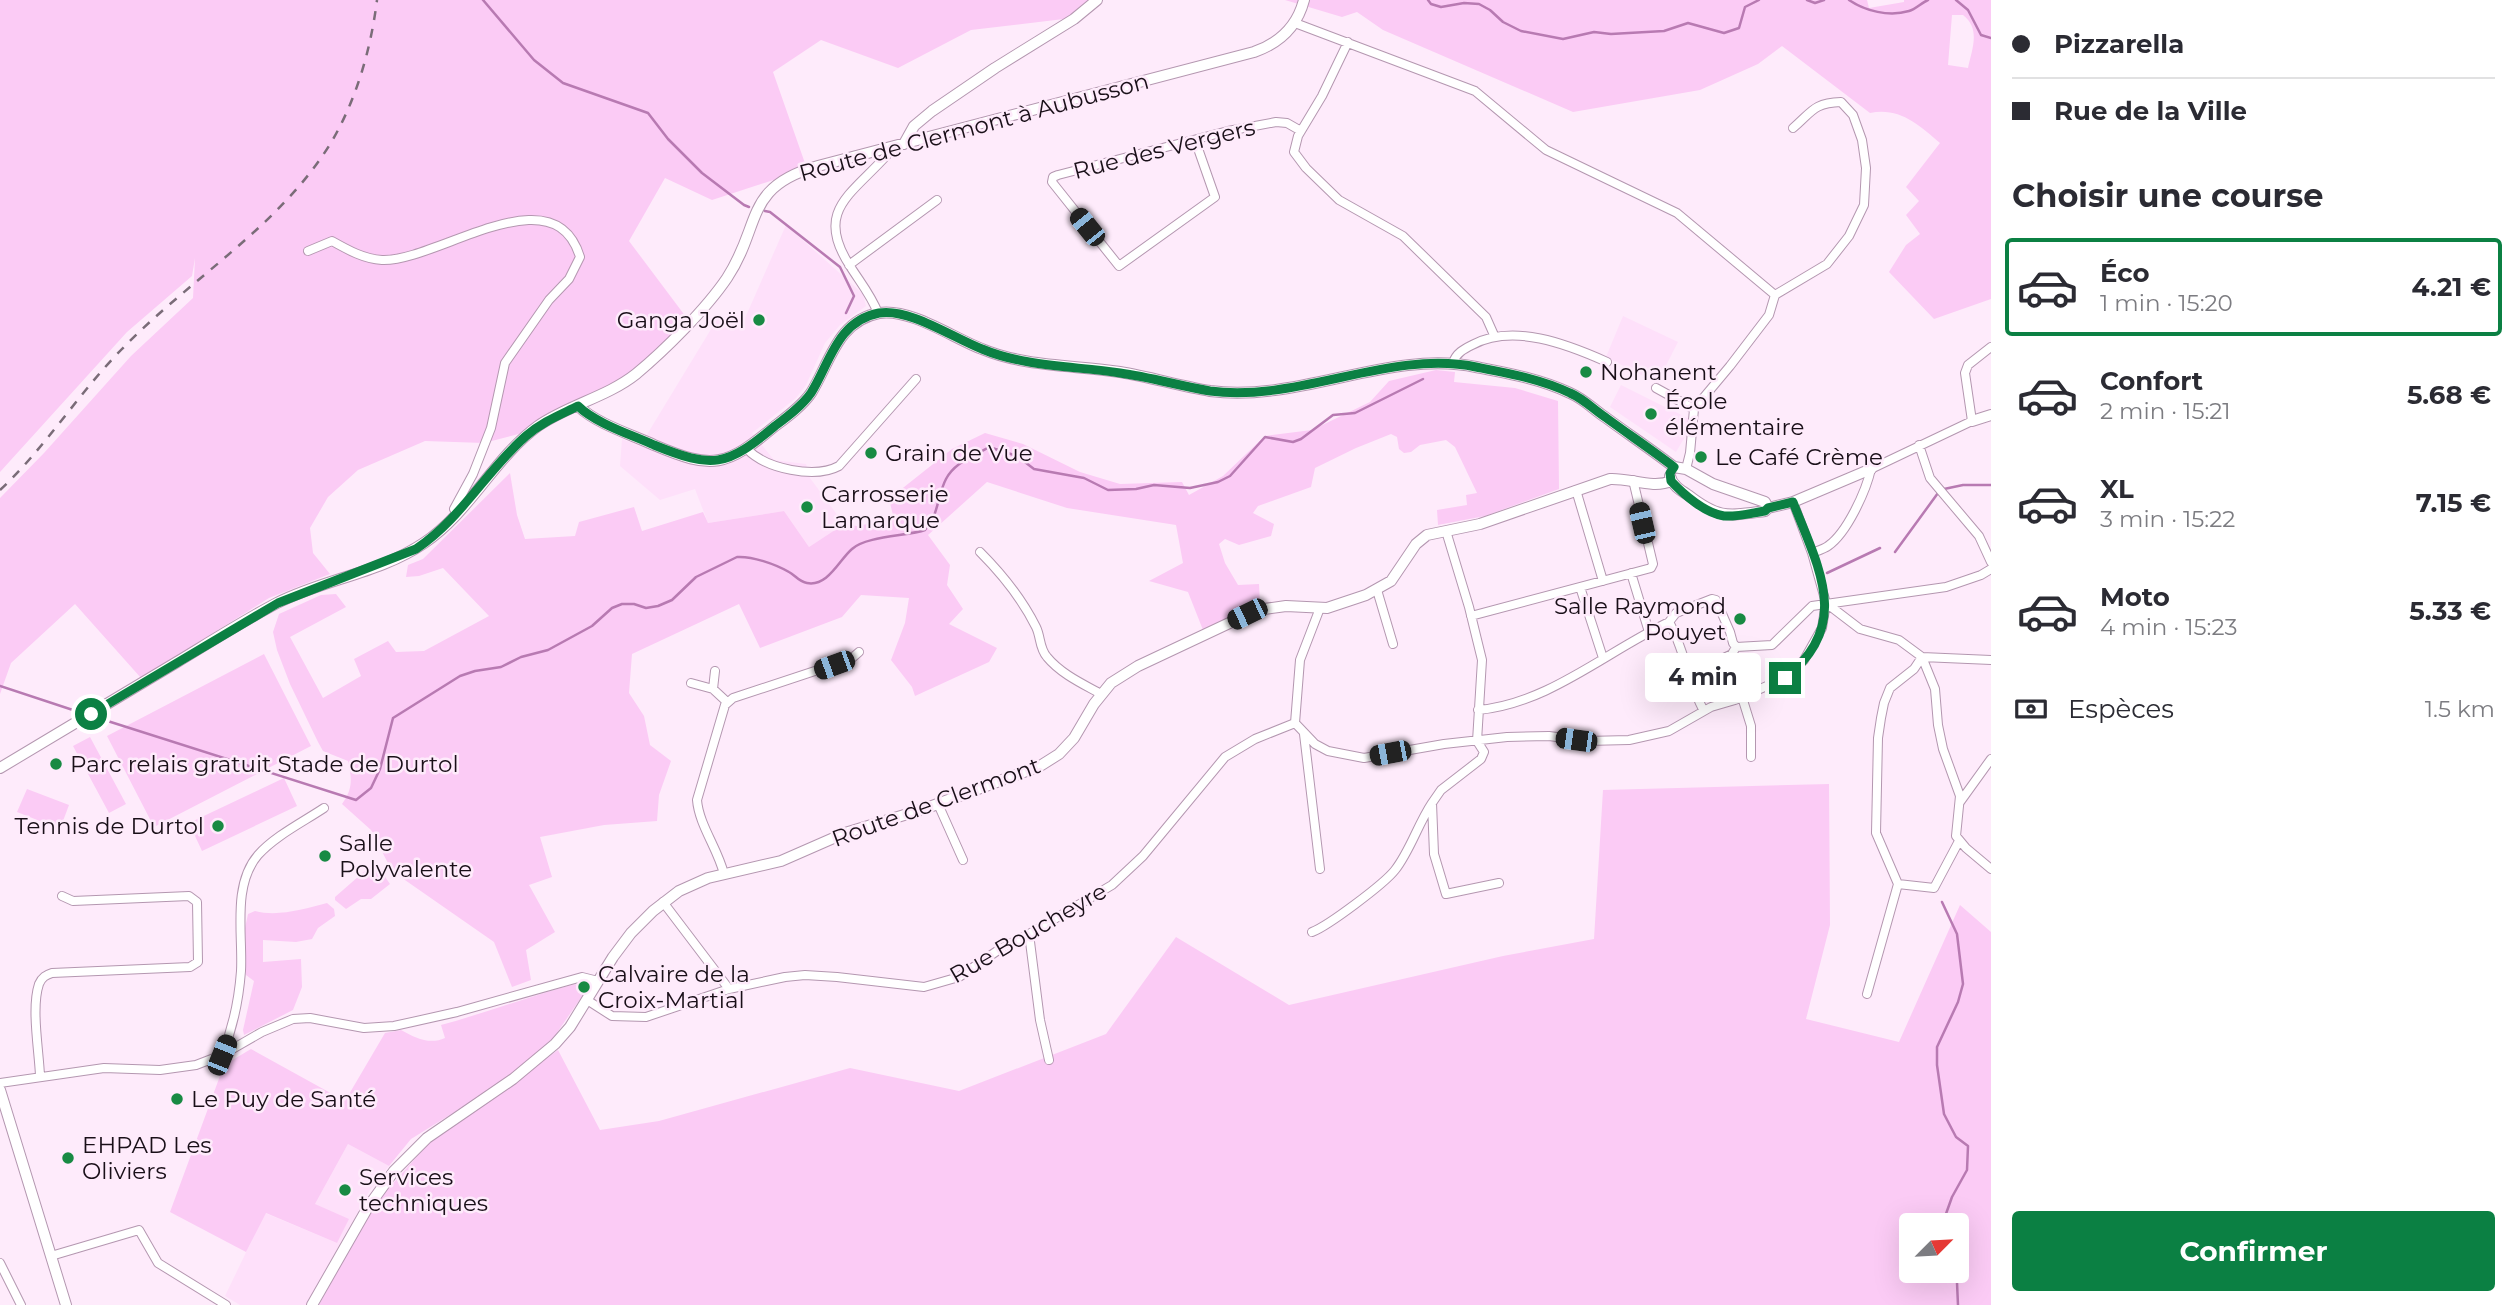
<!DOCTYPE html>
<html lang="fr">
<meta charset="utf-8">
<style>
:root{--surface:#fff;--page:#f7f7f7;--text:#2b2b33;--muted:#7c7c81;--line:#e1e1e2;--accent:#0b8043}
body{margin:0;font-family:Montserrat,sans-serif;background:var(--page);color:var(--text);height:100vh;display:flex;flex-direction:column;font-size:26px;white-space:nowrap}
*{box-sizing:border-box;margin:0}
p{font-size:23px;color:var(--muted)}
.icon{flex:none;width:38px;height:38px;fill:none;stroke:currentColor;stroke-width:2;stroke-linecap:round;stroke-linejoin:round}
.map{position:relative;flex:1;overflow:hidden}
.side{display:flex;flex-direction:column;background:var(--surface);width:525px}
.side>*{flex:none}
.top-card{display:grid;align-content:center;height:154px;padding:0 21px;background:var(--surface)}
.needle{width:46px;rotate:66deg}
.tools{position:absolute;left:1899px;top:1213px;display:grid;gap:14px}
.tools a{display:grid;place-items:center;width:70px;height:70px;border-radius:7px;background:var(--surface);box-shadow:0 7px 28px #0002;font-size:35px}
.end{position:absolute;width:32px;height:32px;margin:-16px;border:9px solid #0b8043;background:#fff;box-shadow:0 0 0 4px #fff}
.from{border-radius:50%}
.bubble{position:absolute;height:49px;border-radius:7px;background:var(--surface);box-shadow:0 7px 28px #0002;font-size:23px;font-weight:700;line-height:49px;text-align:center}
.car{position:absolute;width:21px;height:42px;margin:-21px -10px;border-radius:9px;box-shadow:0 0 5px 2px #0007;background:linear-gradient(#222 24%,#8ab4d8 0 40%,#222 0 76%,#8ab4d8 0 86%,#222 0)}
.top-card b{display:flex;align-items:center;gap:24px;height:66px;font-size:26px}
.top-card b+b{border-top:2px solid var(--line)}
.top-card i{width:18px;height:18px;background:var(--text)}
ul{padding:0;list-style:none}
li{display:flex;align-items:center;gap:21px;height:98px;margin:0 14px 10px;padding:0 7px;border:4px solid transparent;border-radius:7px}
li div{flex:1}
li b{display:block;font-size:26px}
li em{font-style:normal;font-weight:700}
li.selected{border-color:var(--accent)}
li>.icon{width:63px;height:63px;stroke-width:1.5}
h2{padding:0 21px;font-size:32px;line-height:84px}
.pay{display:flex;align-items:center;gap:18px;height:77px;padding:0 21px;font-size:26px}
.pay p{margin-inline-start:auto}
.primary-button{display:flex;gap:14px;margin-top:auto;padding:14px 21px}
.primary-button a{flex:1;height:80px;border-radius:7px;background:var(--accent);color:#fff;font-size:28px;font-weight:700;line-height:80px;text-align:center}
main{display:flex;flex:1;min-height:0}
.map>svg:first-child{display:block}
.built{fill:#fee0fa}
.green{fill:#fbcbf5;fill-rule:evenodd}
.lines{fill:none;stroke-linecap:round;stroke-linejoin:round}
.stream{stroke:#b87ab2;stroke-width:2.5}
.street-casing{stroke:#b497b0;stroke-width:10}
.secondary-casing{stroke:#b497b0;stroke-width:12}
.street{stroke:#fff;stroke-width:8}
.secondary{stroke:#fff;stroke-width:10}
.rail{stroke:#7a6c78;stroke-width:2.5;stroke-dasharray:9 9;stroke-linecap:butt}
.route{stroke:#0b8043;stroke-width:9}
.poi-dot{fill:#188a43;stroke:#feebfb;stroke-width:2.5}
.labels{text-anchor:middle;stroke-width:5;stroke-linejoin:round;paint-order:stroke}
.street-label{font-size:23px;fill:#190f18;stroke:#feebfb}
.poi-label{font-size:23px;fill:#190f18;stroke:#feebfb;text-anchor:start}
</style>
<main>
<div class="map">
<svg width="1991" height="1305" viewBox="0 0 1991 1305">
<rect width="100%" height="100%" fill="#feebfb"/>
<!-- built -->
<path class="built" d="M786 225 863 294 866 306 840 325 825 343 806 385 796 398 752 433 774 460 806 464 810 478 844 524 809 547 784 511 708 523 695 489 660 500 620 466 622 439 640 446 719 316 742 325Z
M1623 316 1678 342 1657 383 1606 357Z
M1621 385 1667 408 1670 404 1674 406 1672 410 1689 419V430L1676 452 1610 407Z
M348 1144 389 1166 370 1190 306 1305H240L225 1296 265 1213 337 1243 315 1204Z"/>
<!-- green -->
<path class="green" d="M0 0H1099L1072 18 971 30 898 68 821 40 773 72 807 169 712 200 665 178 629 241 689 321 632 378 530 431 484 443 425 441 358 470 328 497 310 528 313 553 330 574 269 598 141 678 75 604 11 663 0 694V498L44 453 131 356 193 298 195 258 192 276 127 332 0 472Z
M1285 0H1867L1869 8 1904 2V0H1991V299L1934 319 1889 272 1906 245 1920 234 1906 215 1919 201 1906 187 1940 143C1918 124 1899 107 1870 113L1782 46 1758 64 1700 90 1573 112 1383 30 1357 12 1342 17ZM1952 15H1963C1981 29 1972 49 1968 68L1948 65Z
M1436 370 1455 372 1454 382 1515 388 1558 401 1559 489 1485 516 1438 525 1437 510 1467 505 1466 495 1477 493 1455 447 1446 440 1420 445 1411 452 1404 453 1399 449 1397 437 1391 434 1356 448 1315 468 1311 487 1258 506 1253 513 1274 524 1271 536 1239 545 1225 539 1219 544 1225 563 1238 585 1259 584 1260 603 1203 630 1188 592 1149 581 1183 563 1176 525 1067 508 987 482 928 535 950 565 947 585 963 609 949 624 997 648 989 662 915 696 912 687 891 660 905 623 909 598 861 595 842 617 760 648 739 604 632 654 629 693 644 716 650 745 671 761 659 795 657 821 604 825 540 837 552 877 529 885 555 932 526 950 531 980 512 987 494 942 392 871 371 830 342 804C353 789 352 779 348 761L323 751 318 742 290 684 277 650 273 632 279 614 321 595 336 594 346 607 290 637 323 698 361 676 354 659 388 641 396 652 424 651 489 616 443 568 419 576 406 577 408 565 423 559 510 473 517 515 525 539 575 536 579 522 634 507 642 531 703 512 708 523 784 511 809 547 844 524 857 526 894 519 889 499 952 449 985 433 1023 444 1080 472 1120 484 1182 482 1189 495 1223 476 1265 436 1312 430 1370 402 1389 381Z
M264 654 311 746 154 827 107 736Z
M90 737 126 804 109 813 73 746Z
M284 778 297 806 202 851 189 823Z
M1829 784 1830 925 1806 1019 1899 1042 1960 905 1991 932V1305H319L373 1206 429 1143 558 1050 600 1130 659 1121 850 1068 959 1091 1106 1034 1176 937 1289 1005 1503 956 1594 939 1603 790ZM1911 1225H1956V1270H1911Z
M27 789 69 805 60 829 17 812Z
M375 862 390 884 371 899H361L346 909 335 900V897Z
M327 903 334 909 335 916 318 928 312 939 296 942 263 940V962L301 959 302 987 293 1010 244 1035 243 1030 254 981 246 975 245 928 248 914 255 911C278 917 304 909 327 903Z
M584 982 587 989 550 1043 523 1066 487 1092 411 1139 389 1166 348 1144 315 1204 349 1219 337 1243 266 1213 246 1252 170 1212 224 1065 251 1049 345 1101 385 1033 401 1030C415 1038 430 1045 445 1038L441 1025C489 1012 535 994 584 982Z"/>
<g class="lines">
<!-- stream -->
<path class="stream" d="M483 0 534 60 563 83 648 113 668 139 702 173 744 205 749 207
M1428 0 1431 4 1441 7 1464 3 1479 4 1490 10 1503 22 1521 31 1563 39 1594 32 1611 34 1664 31 1688 23 1724 33 1739 28 1745 7 1759 0
M1807 0 1815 3 1824 0
M1849 0C1865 11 1889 17 1909 11 1916 9 1921 3 1928 0
M1956 0 1968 10 1981 35 1991 38
M765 211 770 212 840 267 854 296 846 313
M1944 489 1963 485H1991
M1895 552 1938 493
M1827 573 1880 548
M0 686 85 714
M95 717 356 800 371 788 380 769 393 718 460 676 475 671 501 667 521 657 548 650 592 626 612 608 622 604H634L646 608 658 606 672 600 696 577 737 557C752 556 775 564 789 572 795 575 799 582 807 583 828 587 839 560 852 549 866 536 908 536 925 530 939 515 937 496 946 479 955 462 973 457 989 447L1017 456 1034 469 1084 478 1108 490 1136 489 1154 485 1190 488 1218 482 1230 476 1265 437 1293 442 1301 439 1333 415 1355 413 1423 379
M1942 902 1957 934 1963 984 1958 1002 1937 1047V1065L1944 1114 1956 1137 1968 1146 1967 1170 1952 1197 1942 1225
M1956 1260 1958 1305"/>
<!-- street casing -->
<g class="street-casing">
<path id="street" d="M1295 23 1475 91 1546 150 1677 213 1775 295
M1348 42 1322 96 1298 136 1294 152 1306 168 1339 200 1403 236 1486 317 1494 335
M1195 140 1215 197 1119 266 1052 182 1053 177 1058 175 1228 131 1276 122 1287 123 1301 131
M308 251 332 241C348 250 364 259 382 260 437 262 554 171 580 257L569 279 549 300 505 363 491 428 473 474 454 509 457 513
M849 265 937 200
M1775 295 1827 264 1849 236 1864 205 1866 168 1862 140 1853 115 1841 102C1813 103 1812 112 1793 128
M878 313C871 295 860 282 850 266 814 211 851 195 887 155L886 149
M1453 363C1456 353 1464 349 1472 345 1513 323 1567 344 1607 362
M1656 388 1694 409
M1919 445 1930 478 1979 536 1991 562
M747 449C766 469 815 479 839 466L916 379
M1686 469 1690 453 1694 409 1730 366 1769 315 1775 295
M1576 490 1603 581
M1793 502 1812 553C1817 551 1824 549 1828 546 1847 533 1866 491 1871 469L1972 421 1965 373 1968 365 1991 347
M1446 531 1469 607 1482 660 1477 741 1484 752 1481 759 1441 790 1432 803 1434 854 1446 894 1499 883
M980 552C1002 574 1022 599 1036 627 1041 637 1039 648 1047 657 1061 674 1083 684 1101 694
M1631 573 1649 632
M1580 587 1603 658
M1377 590 1393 644
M1826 603 1860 629 1899 640 1922 657 1935 689 1938 725 1943 749 1960 796 1956 836 1966 848 1991 869
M1471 616 1651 568 1653 564 1633 480
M1669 622 1676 613 1712 599 1716 600 1730 632 1733 643 1736 647 1772 645 1812 606 1946 587 1981 575 1991 569
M691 683 713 689 727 702
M713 689 715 671
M1742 697 1751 726V757
M1720 704 1711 668 1713 663 1732 654 1736 647
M1478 710C1548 704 1607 651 1669 622 1685 650 1688 683 1704 711
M1295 723 1315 744 1328 751 1364 758 1444 744 1507 737 1549 736 1587 741 1629 740 1669 731 1711 707 1735 700 1785 678 1804 660 1822 628 1826 603 1812 553
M1295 723 1300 660 1320 608
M1304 734 1320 869
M1960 802 1991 759
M938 804 963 860
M724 874C718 849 699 825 697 800L725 705 733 698 851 659 859 652
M1898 884 1934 888 1959 841
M663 902 729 989
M1312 932C1328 926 1384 884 1395 870 1410 851 1418 824 1432 803
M1029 934 1040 1020 1049 1060
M1867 994 1898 884 1876 833 1878 738 1881 718 1884 703 1890 688 1914 669 1922 657 1991 660
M587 1000 612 1016 646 1017 729 989 785 977 805 975 837 977 924 987 959 977 1000 949 1029 934 1112 885 1143 856 1225 757 1255 739 1295 723
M222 1055C232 1030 239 998 241 971 243 935 232 885 258 855 275 836 303 822 324 808
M40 1076C39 1050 31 1008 39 984 42 977 46 975 52 973L190 967 198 962 197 902 189 896 73 901 62 896
M0 1083 104 1068 160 1070 196 1065 222 1055 262 1032 293 1019 310 1018 364 1028 394 1026 457 1012 582 977 598 981
M51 1256 139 1230 158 1263 226 1305
M0 1263 21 1305"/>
</g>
<!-- secondary casing -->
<g class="secondary-casing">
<path id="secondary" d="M904 144 914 126 932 111 995 68 1074 19 1097 0
M578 406C597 424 630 434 654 445 713 470 726 467 775 426 787 417 802 406 811 393 830 363 837 321 879 313 911 308 953 338 982 349 1025 367 1075 365 1120 372 1150 377 1180 386 1210 391 1300 403 1389 349 1476 367 1507 373 1541 379 1570 393 1584 399 1593 409 1605 417 1628 434 1652 450 1674 467
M1972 421 1991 415
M1674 467 1686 469 1713 484 1765 502 1768 508
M1670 476C1672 485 1680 490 1688 495 1719 519 1727 516 1765 511L1768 508 1793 502 1871 469
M0 768C59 733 118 697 177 662 210 642 243 621 277 603 324 579 380 573 424 543 470 512 494 458 538 426 568 405 607 397 636 374 665 350 706 309 727 278 762 225 743 187 818 166L1254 52C1280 43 1297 27 1304 0
M0 1090 66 1305
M312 1305 368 1207 394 1171 427 1138 513 1079 555 1044 570 1027 613 957 631 933 653 911 679 891 708 878 781 861 845 833 924 809 1040 766 1059 754 1074 738 1094 704 1111 683 1138 666 1257 610 1286 606 1327 608 1366 595 1391 581 1416 544 1427 535 1480 524 1610 479C1630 478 1653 489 1671 481"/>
</g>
<!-- street -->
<use href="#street" class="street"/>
<!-- secondary -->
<use href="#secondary" class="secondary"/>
<!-- rail -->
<path class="rail" d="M0 490C45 448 78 394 121 350 189 279 281 226 332 141 357 98 371 48 377 0"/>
</g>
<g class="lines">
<!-- route -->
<path class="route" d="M91 714 278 603 416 549C461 519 486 471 526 436 542 422 560 415 578 406 595 423 632 435 654 445 713 469 726 467 775 426 787 417 802 406 811 393 830 363 837 321 879 313 910 308 953 338 982 349 1025 367 1075 366 1120 373 1150 377 1180 386 1210 391 1299 403 1390 349 1476 367 1507 373 1541 379 1570 393 1584 399 1593 409 1605 417 1628 434 1652 450 1674 467L1670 473 1671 481C1684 495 1705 513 1724 516 1737 517 1752 513 1765 511L1768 508 1793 502C1818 567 1853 625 1785 678"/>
</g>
<!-- markers -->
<g class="poi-dot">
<circle cx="759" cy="320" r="7"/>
<circle cx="1586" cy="372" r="7"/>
<circle cx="1651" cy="414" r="7"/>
<circle cx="871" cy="453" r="7"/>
<circle cx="1701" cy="457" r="7"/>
<circle cx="807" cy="507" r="7"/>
<circle cx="1740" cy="619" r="7"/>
<circle cx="56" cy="764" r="7"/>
<circle cx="218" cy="826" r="7"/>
<circle cx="325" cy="856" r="7"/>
<circle cx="584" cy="987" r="7"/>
<circle cx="177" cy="1099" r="7"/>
<circle cx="68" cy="1158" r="7"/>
<circle cx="345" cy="1190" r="7"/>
</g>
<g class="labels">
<!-- street labels -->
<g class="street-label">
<text transform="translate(974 127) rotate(-15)" y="8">Route de Clermont à Aubusson</text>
<text transform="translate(1164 149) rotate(-14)" y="8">Rue des Vergers</text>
<text transform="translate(936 802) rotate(-20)" y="8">Route de Clermont</text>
<text transform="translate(1028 933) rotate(-30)" y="8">Rue Boucheyre</text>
</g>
<!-- poi labels -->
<g class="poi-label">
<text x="745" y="328" text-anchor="end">Ganga Joël</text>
<text x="1600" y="380">Nohanent</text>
<text x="1665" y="409">École<tspan x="1665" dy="26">élémentaire</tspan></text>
<text x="885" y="461">Grain de Vue</text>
<text x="1715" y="465">Le Café Crème</text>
<text x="821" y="502">Carrosserie<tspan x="821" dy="26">Lamarque</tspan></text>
<text x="1726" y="614" text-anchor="end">Salle Raymond<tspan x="1726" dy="26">Pouyet</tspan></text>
<text x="70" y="772">Parc relais gratuit Stade de Durtol</text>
<text x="204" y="834" text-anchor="end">Tennis de Durtol</text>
<text x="339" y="851">Salle<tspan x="339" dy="26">Polyvalente</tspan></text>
<text x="598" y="982">Calvaire de la<tspan x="598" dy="26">Croix-Martial</tspan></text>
<text x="191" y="1107">Le Puy de Santé</text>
<text x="82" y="1153">EHPAD Les<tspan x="82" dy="26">Oliviers</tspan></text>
<text x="359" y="1185">Services<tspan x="359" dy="26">techniques</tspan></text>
</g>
</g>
</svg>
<div class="tools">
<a><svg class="needle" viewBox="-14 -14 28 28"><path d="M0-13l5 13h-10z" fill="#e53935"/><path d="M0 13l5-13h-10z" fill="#7c7c81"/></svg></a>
</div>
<i class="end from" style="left:91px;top:714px"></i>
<i class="end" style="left:1785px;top:678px"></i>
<div class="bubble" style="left:1645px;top:653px;width:116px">4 min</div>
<i class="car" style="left:1087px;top:227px;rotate:321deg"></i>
<i class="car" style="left:1642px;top:523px;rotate:347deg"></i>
<i class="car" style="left:1247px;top:614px;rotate:244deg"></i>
<i class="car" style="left:834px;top:665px;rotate:250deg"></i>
<i class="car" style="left:1576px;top:740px;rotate:278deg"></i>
<i class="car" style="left:1390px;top:753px;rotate:259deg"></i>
<i class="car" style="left:222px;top:1055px;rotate:22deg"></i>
</div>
<section class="side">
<div class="top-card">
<b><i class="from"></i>Pizzarella</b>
<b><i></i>Rue de la Ville</b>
</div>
<h2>Choisir une course</h2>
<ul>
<li class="selected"><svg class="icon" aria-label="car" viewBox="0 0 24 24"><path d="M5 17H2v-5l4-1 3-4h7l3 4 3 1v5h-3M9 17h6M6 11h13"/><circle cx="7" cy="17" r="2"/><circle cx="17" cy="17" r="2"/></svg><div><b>Éco</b><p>1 min · 15:20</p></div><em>4.21 €</em></li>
<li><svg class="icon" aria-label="car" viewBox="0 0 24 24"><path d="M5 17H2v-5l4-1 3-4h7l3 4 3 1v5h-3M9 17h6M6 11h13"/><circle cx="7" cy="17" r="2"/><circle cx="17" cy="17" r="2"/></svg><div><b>Confort</b><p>2 min · 15:21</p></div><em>5.68 €</em></li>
<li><svg class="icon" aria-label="car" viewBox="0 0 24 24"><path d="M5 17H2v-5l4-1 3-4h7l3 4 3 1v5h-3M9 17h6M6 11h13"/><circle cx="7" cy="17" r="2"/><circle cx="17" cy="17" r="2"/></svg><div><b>XL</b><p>3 min · 15:22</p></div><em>7.15 €</em></li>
<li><svg class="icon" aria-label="car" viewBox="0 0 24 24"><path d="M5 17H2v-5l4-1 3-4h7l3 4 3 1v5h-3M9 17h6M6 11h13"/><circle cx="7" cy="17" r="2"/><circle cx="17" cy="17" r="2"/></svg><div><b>Moto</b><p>4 min · 15:23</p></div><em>5.33 €</em></li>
</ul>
<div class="pay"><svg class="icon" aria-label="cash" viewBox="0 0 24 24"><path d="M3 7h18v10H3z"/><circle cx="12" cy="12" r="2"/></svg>Espèces<p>1.5 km</p></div>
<div class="primary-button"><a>Confirmer</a></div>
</section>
</main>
